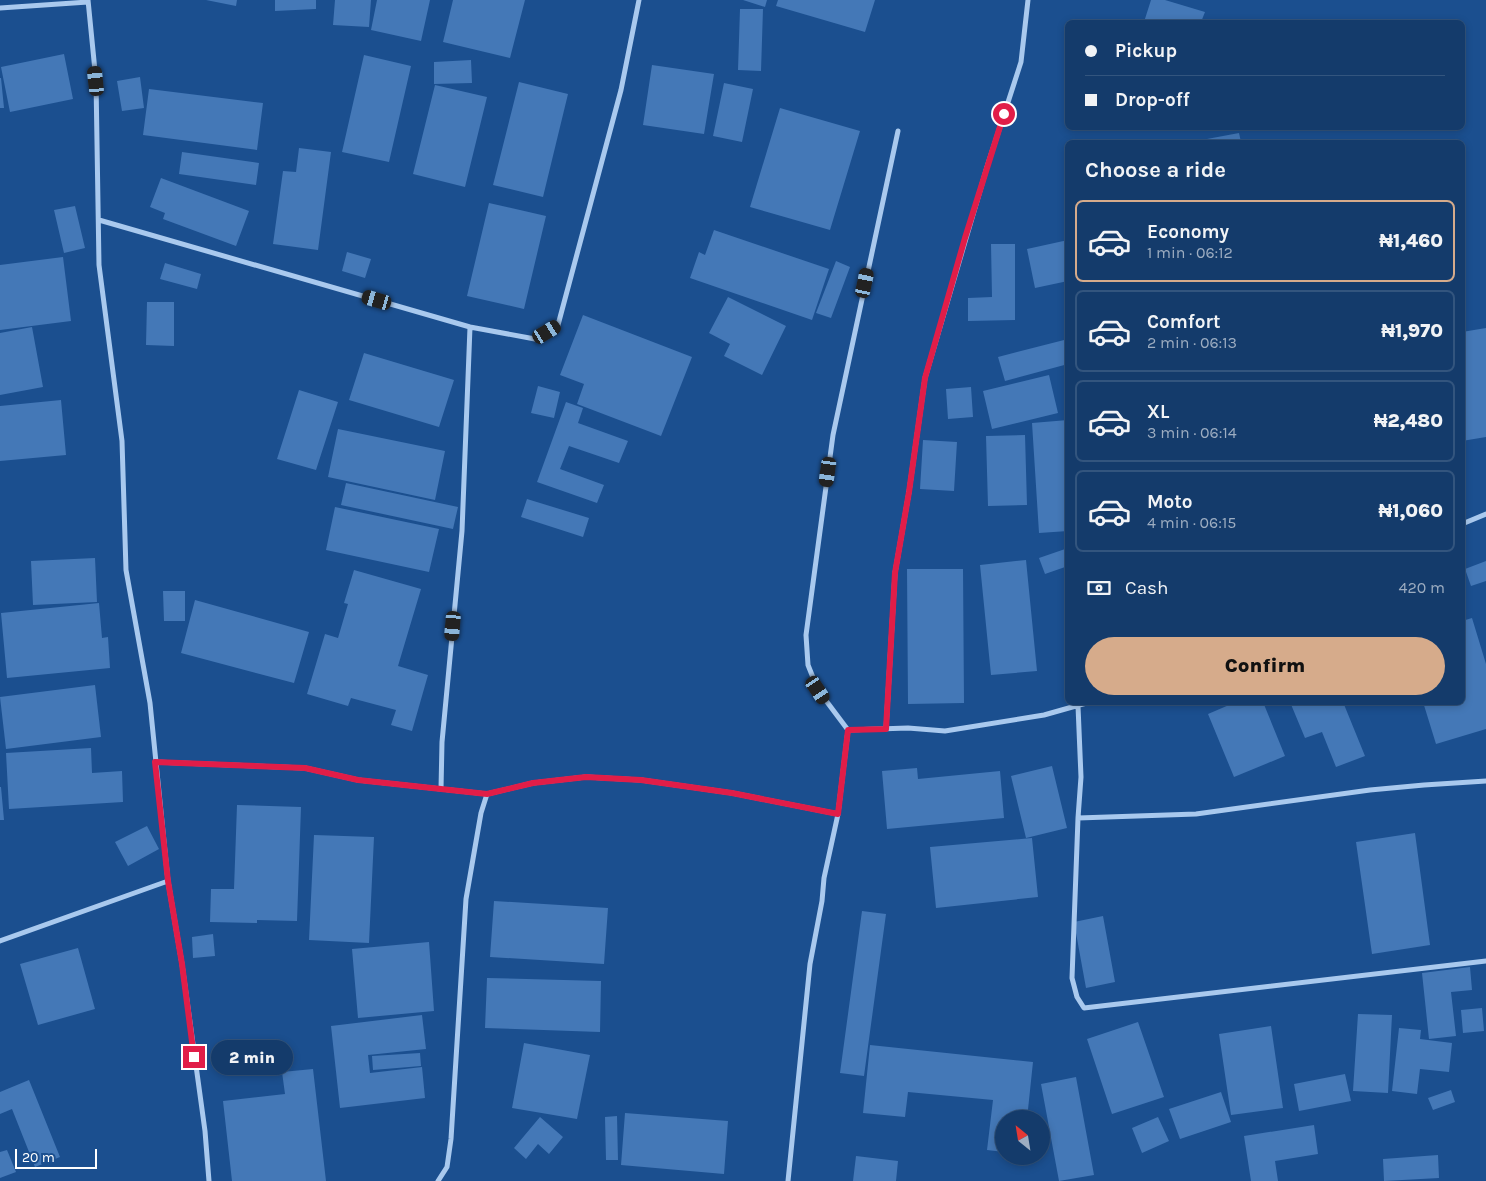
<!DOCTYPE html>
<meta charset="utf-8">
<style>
:root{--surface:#143b6b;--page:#214673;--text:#f1f3f6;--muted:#9dadc1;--line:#33557e;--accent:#d6ab8b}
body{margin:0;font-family:Karla,sans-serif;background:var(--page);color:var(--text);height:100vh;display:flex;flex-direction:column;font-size:19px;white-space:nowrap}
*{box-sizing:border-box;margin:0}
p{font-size:16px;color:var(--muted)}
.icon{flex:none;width:28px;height:28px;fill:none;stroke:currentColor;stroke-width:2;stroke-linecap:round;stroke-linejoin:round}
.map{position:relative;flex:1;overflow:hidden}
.side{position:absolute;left:1065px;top:140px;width:400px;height:565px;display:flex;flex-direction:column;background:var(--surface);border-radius:8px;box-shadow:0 2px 8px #0003,0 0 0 1px var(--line)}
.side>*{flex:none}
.top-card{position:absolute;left:1065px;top:20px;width:400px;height:110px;border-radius:8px;box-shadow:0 2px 8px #0003,0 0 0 1px var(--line);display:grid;align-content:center;height:110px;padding:0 20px;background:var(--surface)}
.needle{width:32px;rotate:330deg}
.controls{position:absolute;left:995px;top:1110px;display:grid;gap:10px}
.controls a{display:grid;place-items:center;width:55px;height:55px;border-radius:50%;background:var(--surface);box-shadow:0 2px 8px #0003,0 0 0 1px var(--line);font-size:25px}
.scale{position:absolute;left:15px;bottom:12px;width:82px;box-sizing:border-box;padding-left:5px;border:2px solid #fff;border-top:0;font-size:14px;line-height:18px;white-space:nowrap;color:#fff;-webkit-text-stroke:4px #1b4f8f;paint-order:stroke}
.end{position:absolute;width:22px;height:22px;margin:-11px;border:6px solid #e11d48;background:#fff;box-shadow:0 0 0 2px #fff}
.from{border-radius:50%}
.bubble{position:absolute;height:35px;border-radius:18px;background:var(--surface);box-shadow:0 2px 8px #0003,0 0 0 1px var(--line);font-size:16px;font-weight:800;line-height:35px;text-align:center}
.car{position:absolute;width:15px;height:30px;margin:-15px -8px;border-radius:6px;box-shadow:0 0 4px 1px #0007;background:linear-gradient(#222 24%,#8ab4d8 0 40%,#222 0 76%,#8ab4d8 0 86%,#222 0)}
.top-card b{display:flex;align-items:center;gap:18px;height:48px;font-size:19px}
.top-card b+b{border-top:1px solid var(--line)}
.top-card i{width:12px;height:12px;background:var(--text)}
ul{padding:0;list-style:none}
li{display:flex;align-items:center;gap:15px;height:82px;margin:0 10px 8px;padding:0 10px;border:2px solid var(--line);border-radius:8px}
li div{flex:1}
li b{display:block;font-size:19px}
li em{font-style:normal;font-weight:800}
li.current{border-color:var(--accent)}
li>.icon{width:45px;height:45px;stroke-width:1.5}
h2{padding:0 20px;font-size:22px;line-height:60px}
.pay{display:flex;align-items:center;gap:12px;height:55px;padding:0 20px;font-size:19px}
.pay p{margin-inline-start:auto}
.action{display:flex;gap:10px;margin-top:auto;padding:10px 20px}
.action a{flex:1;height:58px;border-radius:30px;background:var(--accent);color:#111;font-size:20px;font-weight:800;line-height:58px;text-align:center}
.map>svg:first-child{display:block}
.building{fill:#4478b7}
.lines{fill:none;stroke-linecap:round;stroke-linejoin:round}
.street{stroke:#a9c9ee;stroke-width:5}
.route{stroke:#e11d48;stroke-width:6}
</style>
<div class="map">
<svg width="1486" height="1181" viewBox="0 0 1486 1181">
<rect width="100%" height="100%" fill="#1b4f8f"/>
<!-- building -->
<path class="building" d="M206 0H237L236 6Z
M275 0H316V9L275 11Z
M335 0H371L369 27 333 25Z
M377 0H430L421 41 371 30Z
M453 0H525L510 58 443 42Z
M743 0H767L765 7Z
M778 0H875L865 32 776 6Z
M1151 0H1165L1205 12 1201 22H1144Z
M740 9H763L761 71 738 70Z
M64 54 73 99 10 112 1 67Z
M364 55 411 66 389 162 342 152Z
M471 60 472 83 434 84V62Z
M652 65 714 74 704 134 643 125Z
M140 77 144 108 122 111 117 81Z
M0 78H1L4 108H0Z
M519 82 568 94 543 197 493 185Z
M724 83 753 89 742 142 713 136Z
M435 85 487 97 465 187 413 174Z
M149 89 263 103 257 150 143 135Z
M780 108 860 131 830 230 750 207Z
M1239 133 1241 142H1191Z
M299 148 331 152 318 250 273 244 283 171 296 172Z
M182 152 259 163 256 185 179 174Z
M161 178 249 211 236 246 163 219 165 213 150 207Z
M489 203 546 216 524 309 467 296Z
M75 206 85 248 64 253 54 210Z
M714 230 829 269 812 320 690 278 699 252 705 255Z
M1068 240V281L1035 288 1027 249Z
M991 244H1015V320L968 321V298L992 297Z
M347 252 371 259 365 278 342 271Z
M63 257 71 321 0 330V265Z
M836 261 850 267 831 318 816 313Z
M165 263 201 274 197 289 160 279Z
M728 297 786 326 762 375 724 356 730 344 709 333Z
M147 302H174V346L146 345Z
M583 315 692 357 661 436 577 404 584 384 560 375Z
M32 327 43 387 0 395V333Z
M1486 328V437L1462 441V332Z
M1068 339V364L1005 381 998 357Z
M364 353 454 380 439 427 349 400Z
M1049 375 1058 413 992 429 983 391Z
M538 386 560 392 554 418 531 413Z
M971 387 973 417 948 419 946 389Z
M299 390 338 402 316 470 277 459Z
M61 400 66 455 0 461V406Z
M566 402 583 408 578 423 628 441 619 463 569 446 560 469 604 485 597 503 537 482Z
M1068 420V531L1039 533 1032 423Z
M338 429 445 451 435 500 328 477Z
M1025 435 1027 505 988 506 986 436Z
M923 440 957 442 954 491 920 489Z
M346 483 458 507 453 529 341 505Z
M527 499 589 518 583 537 521 517Z
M335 507 439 529 429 572 326 550Z
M1068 548V566L1045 574 1039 558Z
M95 558 97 602 33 605 31 561Z
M1026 560 1037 671 991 675 980 565Z
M1486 561V581L1471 586 1465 569Z
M907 569H963L964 703 908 704Z
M354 570 421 589 398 666 428 675 412 731 391 725 396 710 351 698 348 706 307 694 325 634 338 638 348 604 344 603Z
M163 591H185V621H164Z
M195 600 309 632 294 683 181 653Z
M99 603 102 638 108 637 110 668 7 678 1 613Z
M1472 618 1486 664V729L1436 744 1423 702H1462V621Z
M95 685 101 737 6 749 0 697Z
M1236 702H1263L1285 756 1234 777 1208 714Z
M1290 702H1343L1365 756 1336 767 1322 732 1305 738Z
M91 748 92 773 122 771 123 802 9 809 6 753Z
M1052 766 1067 828 1026 838 1011 776Z
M917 768 918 779 1000 771 1004 818 887 829 882 771Z
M0 787H1L4 820H0Z
M237 805 301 807 297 921 257 920V923L210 922 211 889H234Z
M147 826 159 849 128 866 115 842Z
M1415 833 1430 945 1372 954 1356 842Z
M314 835 374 837 369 943 309 940Z
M1032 838 1038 897 936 908 930 847Z
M494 901 608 908 604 964 490 957Z
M862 911 886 914 864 1076 840 1073Z
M1103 916 1115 982 1086 988 1074 922Z
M213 934 215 956 193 958 192 937Z
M429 942 434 1011 358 1018 352 949Z
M78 948 95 1009 38 1025 20 964Z
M1470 967 1472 990 1451 992 1456 1036 1429 1039 1422 973Z
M487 978 601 981 600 1032 485 1028Z
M1482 1008 1484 1031 1463 1033 1461 1010Z
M1358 1014 1392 1015 1388 1093 1353 1091Z
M422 1015 426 1049 368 1055 370 1073 422 1067 425 1098 340 1108 331 1026Z
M1138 1022 1164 1097 1112 1114 1087 1039Z
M1271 1026 1283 1108 1231 1115 1219 1034Z
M1399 1028 1421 1030 1420 1039 1452 1043 1449 1072 1420 1069 1417 1094 1392 1091Z
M524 1043 590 1055 577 1119 512 1108Z
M870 1045 1033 1062 1027 1119H1004V1152L987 1150 993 1100 908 1092 905 1117 863 1113Z
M240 1047 244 1061 223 1066 219 1052Z
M420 1053 421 1066 373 1070 372 1056Z
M313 1069 326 1181H232L223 1101 285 1094 282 1072Z
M1345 1074 1351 1101 1299 1111 1294 1084Z
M1076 1077 1094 1175 1059 1181 1041 1084Z
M29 1080 60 1157 35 1167 12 1109 0 1114V1092Z
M1451 1090 1455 1102 1433 1110 1428 1098Z
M1221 1092 1231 1122 1180 1139 1169 1109Z
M625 1113 728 1121 724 1174 621 1165Z
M617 1116 618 1160H606L605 1117Z
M540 1117 563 1137 549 1154 538 1144 526 1159 514 1148Z
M1158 1117 1169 1141 1142 1153 1132 1128Z
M1314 1125 1318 1154 1275 1161 1278 1181H1251L1244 1136Z
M7 1150 16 1172 0 1178V1152Z
M1438 1155 1439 1178 1384 1181 1383 1159Z
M856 1156 898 1161 896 1181H853Z"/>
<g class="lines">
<!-- street -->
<path class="street" d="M88 0 96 81 99 265 122 441 126 570 150 703 168 881 182 964 205 1131 209 1181
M0 8 88 2
M99 220 470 327 535 339 558 325 621 90 639 0
M1462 524 1486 514
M1078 706 1081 777 1078 818 1196 814 1370 790 1424 785 1486 781
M886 729 895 573 909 492 925 378 987 167 1021 62 1028 0
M848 730 908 728 945 731 1044 715 1090 702
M155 762 305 768 358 780 487 794 533 783 586 777 641 780 732 793 838 814
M441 789 442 742 462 531 470 327
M1078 818 1072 978 1077 997 1084 1008 1486 961
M0 941 168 881
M438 1181 447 1167 451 1139 466 899 481 813 487 794
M788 1181 810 964 822 901 824 878 838 814 848 730 818 690 808 665 806 635 833 435 898 131"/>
</g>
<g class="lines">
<!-- route -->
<path class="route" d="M194 1057 182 964 168 881 155 762 305 768 358 780 487 794 533 783 586 777 641 780 732 793 838 814 848 730 886 729 895 573 909 492 925 378 965 238 1004 114"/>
</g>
</svg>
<div class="controls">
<a><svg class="needle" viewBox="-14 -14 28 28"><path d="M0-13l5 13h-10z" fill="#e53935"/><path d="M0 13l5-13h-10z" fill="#9dadc1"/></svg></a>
</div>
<div class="scale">20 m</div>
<i class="end from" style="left:1004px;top:114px"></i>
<i class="end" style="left:194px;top:1057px"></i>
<div class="bubble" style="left:211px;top:1040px;width:82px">2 min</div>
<i class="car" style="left:96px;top:81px;rotate:354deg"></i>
<i class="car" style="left:865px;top:283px;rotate:12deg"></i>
<i class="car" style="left:377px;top:300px;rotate:286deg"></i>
<i class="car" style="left:547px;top:332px;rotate:59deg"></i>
<i class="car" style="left:828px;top:472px;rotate:188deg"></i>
<i class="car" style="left:453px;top:626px;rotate:185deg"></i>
<i class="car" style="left:818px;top:690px;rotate:146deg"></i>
<div class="top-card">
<b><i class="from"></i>Pickup</b>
<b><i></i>Drop-off</b>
</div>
<section class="side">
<h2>Choose a ride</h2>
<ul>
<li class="current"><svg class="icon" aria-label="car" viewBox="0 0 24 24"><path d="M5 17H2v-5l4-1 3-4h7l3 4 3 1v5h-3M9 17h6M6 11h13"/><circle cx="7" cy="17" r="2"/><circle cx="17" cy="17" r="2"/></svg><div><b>Economy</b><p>1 min · 06:12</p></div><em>₦1,460</em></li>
<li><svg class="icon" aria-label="car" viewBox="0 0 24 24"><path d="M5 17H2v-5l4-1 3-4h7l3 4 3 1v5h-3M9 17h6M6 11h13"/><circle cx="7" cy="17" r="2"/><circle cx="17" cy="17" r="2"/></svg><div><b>Comfort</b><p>2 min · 06:13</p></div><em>₦1,970</em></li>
<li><svg class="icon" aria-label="car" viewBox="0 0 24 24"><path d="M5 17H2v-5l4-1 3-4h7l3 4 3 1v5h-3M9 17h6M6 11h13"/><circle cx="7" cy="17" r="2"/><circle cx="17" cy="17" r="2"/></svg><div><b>XL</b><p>3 min · 06:14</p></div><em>₦2,480</em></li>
<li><svg class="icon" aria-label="car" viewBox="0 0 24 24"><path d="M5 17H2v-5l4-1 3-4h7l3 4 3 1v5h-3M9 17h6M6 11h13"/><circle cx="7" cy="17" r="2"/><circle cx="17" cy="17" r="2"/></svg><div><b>Moto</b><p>4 min · 06:15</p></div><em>₦1,060</em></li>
</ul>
<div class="pay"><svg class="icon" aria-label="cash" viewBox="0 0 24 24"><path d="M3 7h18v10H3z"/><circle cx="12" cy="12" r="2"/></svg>Cash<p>420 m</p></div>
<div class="action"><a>Confirm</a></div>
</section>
</div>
